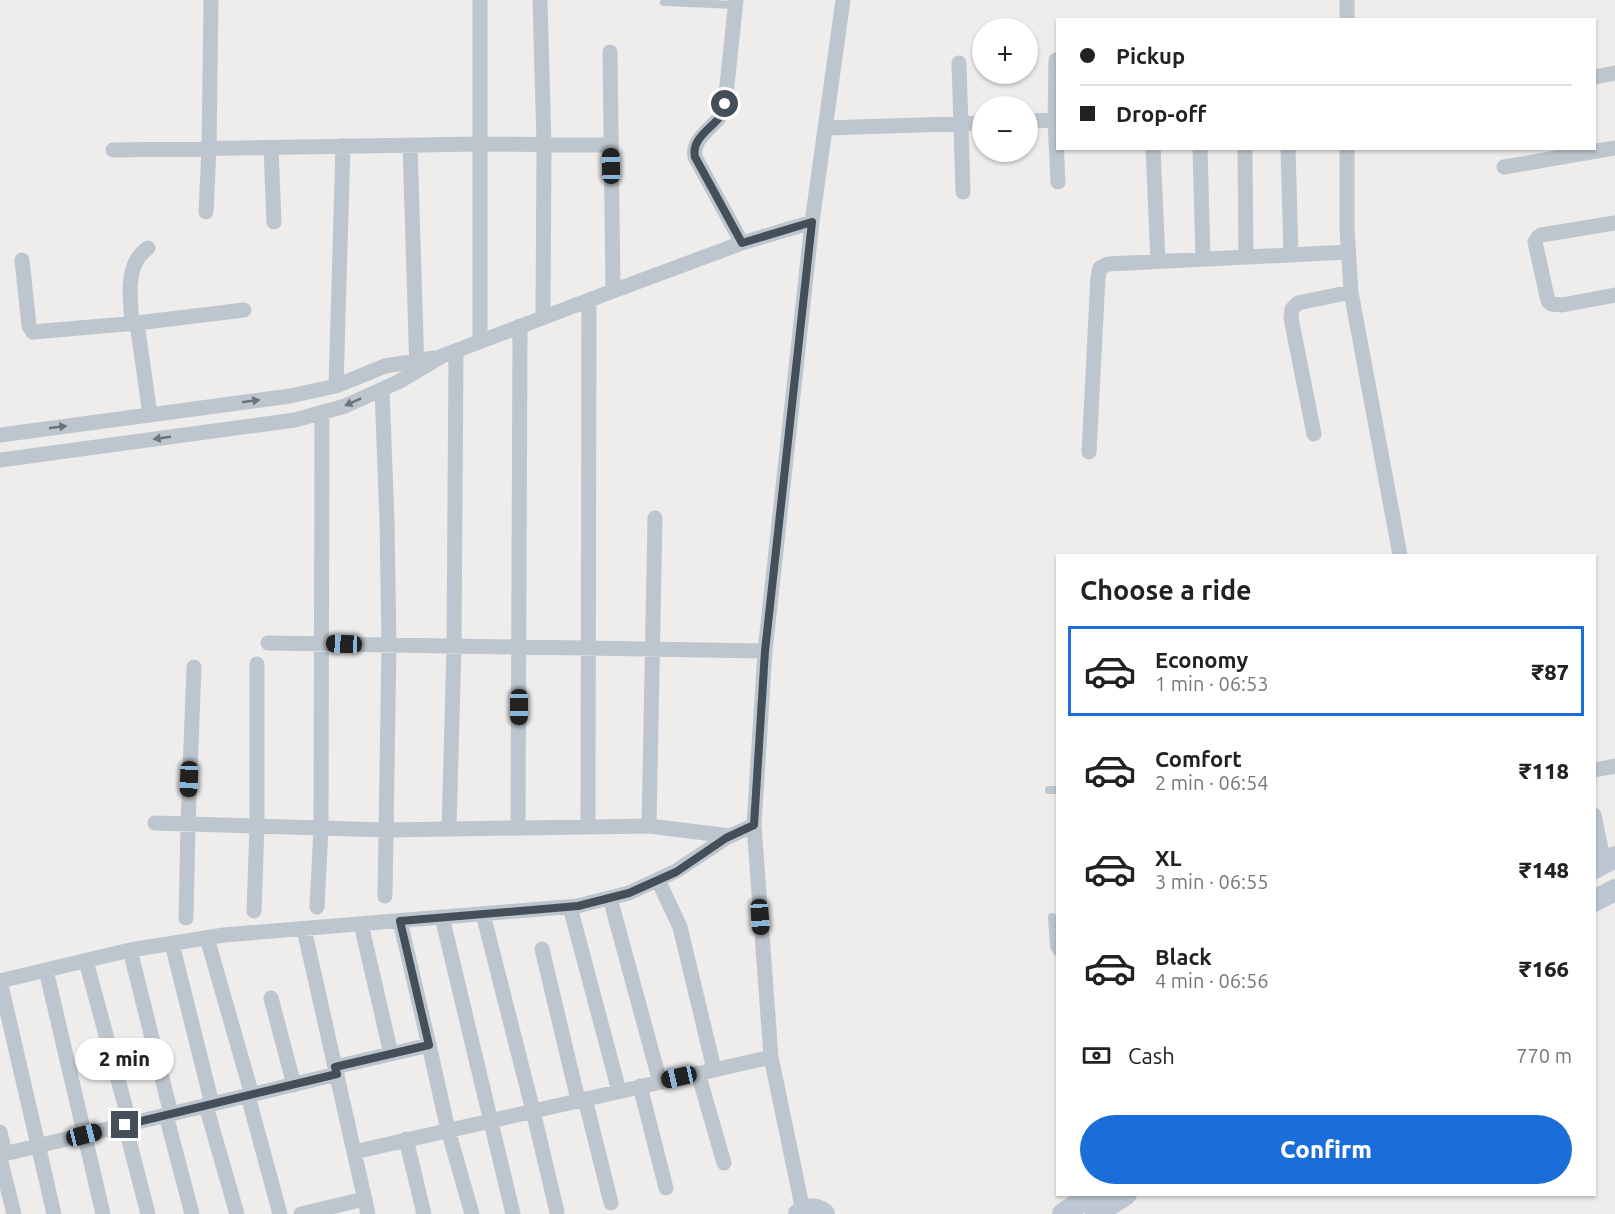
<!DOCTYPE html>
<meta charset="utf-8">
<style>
:root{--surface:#fff;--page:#f2f2f2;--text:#222;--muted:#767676;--line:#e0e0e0;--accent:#1b6ed9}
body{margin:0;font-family:Ubuntu,sans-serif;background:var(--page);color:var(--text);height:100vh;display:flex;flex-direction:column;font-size:22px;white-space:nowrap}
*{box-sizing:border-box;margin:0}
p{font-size:20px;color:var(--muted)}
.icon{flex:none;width:33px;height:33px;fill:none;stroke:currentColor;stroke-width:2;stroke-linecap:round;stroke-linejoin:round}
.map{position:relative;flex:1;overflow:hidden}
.drawer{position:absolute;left:1056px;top:554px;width:540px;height:642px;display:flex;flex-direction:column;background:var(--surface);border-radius:0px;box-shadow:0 2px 4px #0004}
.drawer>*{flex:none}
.guide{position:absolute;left:1056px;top:18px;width:540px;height:132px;border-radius:0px;box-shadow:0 2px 4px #0004;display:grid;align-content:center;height:132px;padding:0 24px;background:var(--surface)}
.buttons{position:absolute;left:972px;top:18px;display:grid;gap:12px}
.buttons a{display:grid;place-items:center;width:66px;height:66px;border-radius:50%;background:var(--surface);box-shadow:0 2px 4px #0004;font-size:30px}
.end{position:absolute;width:27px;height:27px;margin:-14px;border:8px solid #454f59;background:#fff;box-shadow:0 0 0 3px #fff}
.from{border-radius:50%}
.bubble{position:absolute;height:42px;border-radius:21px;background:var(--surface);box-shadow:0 2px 4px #0004;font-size:20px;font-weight:800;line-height:42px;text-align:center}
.car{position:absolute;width:18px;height:36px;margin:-18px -9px;border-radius:8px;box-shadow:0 0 4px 2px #0007;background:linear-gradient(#222 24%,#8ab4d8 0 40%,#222 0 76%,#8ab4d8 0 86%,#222 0)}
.guide b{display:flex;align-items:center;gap:21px;height:57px;font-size:22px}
.guide b+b{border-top:2px solid var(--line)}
.guide i{width:15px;height:15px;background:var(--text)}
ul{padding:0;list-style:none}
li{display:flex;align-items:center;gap:18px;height:90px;margin:0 12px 9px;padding:0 12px;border:3px solid transparent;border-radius:0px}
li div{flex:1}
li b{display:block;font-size:22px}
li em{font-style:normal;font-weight:800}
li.current{border-color:var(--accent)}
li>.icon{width:54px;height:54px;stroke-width:1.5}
h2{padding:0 24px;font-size:27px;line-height:72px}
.pay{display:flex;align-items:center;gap:15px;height:66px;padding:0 24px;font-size:22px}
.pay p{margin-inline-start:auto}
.action{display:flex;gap:12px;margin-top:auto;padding:12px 24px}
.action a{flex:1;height:69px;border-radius:36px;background:var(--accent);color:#fff;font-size:24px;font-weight:800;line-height:69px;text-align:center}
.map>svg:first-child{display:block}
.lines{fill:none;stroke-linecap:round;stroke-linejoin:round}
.lane{stroke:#bdc6ce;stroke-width:8}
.street{stroke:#bdc6ce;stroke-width:15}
.secondary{stroke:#bcc7d3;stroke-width:22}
.oneway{fill:#69737c}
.route{stroke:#454f59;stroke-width:8}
</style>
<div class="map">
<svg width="1615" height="1214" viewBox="0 0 1615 1214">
<rect width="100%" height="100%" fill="#efecec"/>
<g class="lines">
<!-- lane -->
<path class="lane" d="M664 2 736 5
M1049 790H1058
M1052 917 1054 947 1058 953"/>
<!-- street -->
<path class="street" d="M540 0 544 145 543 317
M736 0 725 104C723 109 721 114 719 118 709 130 692 140 695 157L742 243
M1347 0V20
M610 52 613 291
M1056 60 1055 120 1058 182
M959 63 963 192
M1594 77 1615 73
M1028 121 1058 120
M825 128 982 123
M410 145 417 371
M271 148 274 222
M1153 148 1158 261
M1200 148 1203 259
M1245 148 1246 257
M1288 148 1291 255
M1347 148V229L1351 292 1400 555
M113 150 480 144 611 145
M1504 167 1615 148
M206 212 209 149 211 0
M1615 223 1541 235 1538 237 1535 242 1548 301 1551 304 1562 305 1615 295
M22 260 29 326 33 332 137 323 244 310
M137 323 150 415
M132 324C131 304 126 276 138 258 140 255 144 251 148 248
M480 342V0
M336 386 343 146
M382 389 387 521 389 645 385 896
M1314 434 1291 318 1292 309 1298 303 1351 292
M0 435 290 396 336 386 385 366 434 358
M1089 452 1098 277 1100 268 1108 264 1348 252
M0 460 295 420 345 406 400 381 442 356 613 291 742 243 812 222
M268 643 765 651
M1594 770 1615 766
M1594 815 1604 863
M155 823 387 830 649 826 730 836
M649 826 655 518
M588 827 589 300
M518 828 520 326
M449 829 454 646 456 351
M658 880 680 927 714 1069
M610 898 660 1082
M317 907 321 828 322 413
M570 907 619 1091
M254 911 257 826V664
M483 914 533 1111 557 1212
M442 917 513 1214
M186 918 188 824 194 667
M400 921 429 1045
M361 924 391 1054
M304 929 368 1214
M207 938 252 1095
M172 944 212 1104
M542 949 578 1100
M130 950 171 1114
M86 961 130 1124
M46 970 103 1214
M0 981 130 950 224 935 577 906 629 893 676 871 726 838 754 825
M0 981 54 1214
M271 998 294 1085
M335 1067 429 1045 448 1130 472 1214
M698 1073 724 1163
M640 1086 666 1188
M248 1096 280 1214
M585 1099 611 1203
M206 1106 237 1214
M166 1115 192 1214
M125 1125 148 1214
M0 1132 5 1154
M406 1139 424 1214
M354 1152 771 1057
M0 1155 337 1074
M0 1158 14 1214
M803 1211 771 1057 754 825 765 651 812 222 843 0
M301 1214 364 1199"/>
<!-- secondary -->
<path class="secondary" d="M1594 868 1615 857
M1594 901 1615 890
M799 1214C808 1208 816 1208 824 1214
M1063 1214 1092 1194
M1096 1214 1126 1194"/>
</g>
<!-- one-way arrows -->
<defs><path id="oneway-solid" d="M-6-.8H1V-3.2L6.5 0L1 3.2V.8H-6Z" transform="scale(1.5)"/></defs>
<g class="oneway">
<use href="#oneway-solid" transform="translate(251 401) rotate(-8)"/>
<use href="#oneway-solid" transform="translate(353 402) rotate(156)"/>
<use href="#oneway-solid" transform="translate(58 427) rotate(-8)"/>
<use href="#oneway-solid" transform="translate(162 438) rotate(172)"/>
</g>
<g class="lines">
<!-- route -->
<path class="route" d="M125 1125 337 1074 335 1067 429 1045 400 921 578 906 629 893 676 872 726 838 754 825 765 651 812 222 742 243 695 157C691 140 709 130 719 118 721 114 723 109 725 104"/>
</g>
</svg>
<div class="buttons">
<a>+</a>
<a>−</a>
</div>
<i class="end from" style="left:725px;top:104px"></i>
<i class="end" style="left:125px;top:1125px"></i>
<div class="bubble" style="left:75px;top:1038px;width:99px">2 min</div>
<i class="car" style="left:611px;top:166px;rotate:359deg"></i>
<i class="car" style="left:344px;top:644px;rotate:272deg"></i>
<i class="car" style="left:519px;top:707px;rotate:180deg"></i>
<i class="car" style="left:189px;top:779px;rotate:182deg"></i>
<i class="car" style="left:760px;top:917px;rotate:176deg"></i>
<i class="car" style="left:679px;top:1077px;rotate:257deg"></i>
<i class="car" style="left:84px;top:1135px;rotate:76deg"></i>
<div class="guide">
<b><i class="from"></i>Pickup</b>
<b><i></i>Drop-off</b>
</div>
<section class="drawer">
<h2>Choose a ride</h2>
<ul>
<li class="current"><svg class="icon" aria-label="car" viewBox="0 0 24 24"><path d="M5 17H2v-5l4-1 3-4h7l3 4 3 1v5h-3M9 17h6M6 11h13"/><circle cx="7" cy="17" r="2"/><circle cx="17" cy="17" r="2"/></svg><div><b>Economy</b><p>1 min · 06:53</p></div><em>₹87</em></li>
<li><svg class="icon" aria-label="car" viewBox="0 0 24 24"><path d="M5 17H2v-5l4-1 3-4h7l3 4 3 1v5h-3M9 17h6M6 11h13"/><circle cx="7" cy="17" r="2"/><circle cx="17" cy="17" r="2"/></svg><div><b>Comfort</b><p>2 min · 06:54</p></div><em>₹118</em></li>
<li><svg class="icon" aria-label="car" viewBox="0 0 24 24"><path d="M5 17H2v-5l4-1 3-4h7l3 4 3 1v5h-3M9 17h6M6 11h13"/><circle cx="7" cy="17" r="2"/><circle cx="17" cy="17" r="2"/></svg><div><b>XL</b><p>3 min · 06:55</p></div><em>₹148</em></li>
<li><svg class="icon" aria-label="car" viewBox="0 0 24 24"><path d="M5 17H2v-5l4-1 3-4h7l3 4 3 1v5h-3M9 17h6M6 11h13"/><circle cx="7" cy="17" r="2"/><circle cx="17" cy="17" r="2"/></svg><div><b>Black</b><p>4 min · 06:56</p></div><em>₹166</em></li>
</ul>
<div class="pay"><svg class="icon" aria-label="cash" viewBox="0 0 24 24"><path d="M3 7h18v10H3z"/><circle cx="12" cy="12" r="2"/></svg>Cash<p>770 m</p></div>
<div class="action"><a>Confirm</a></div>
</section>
</div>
